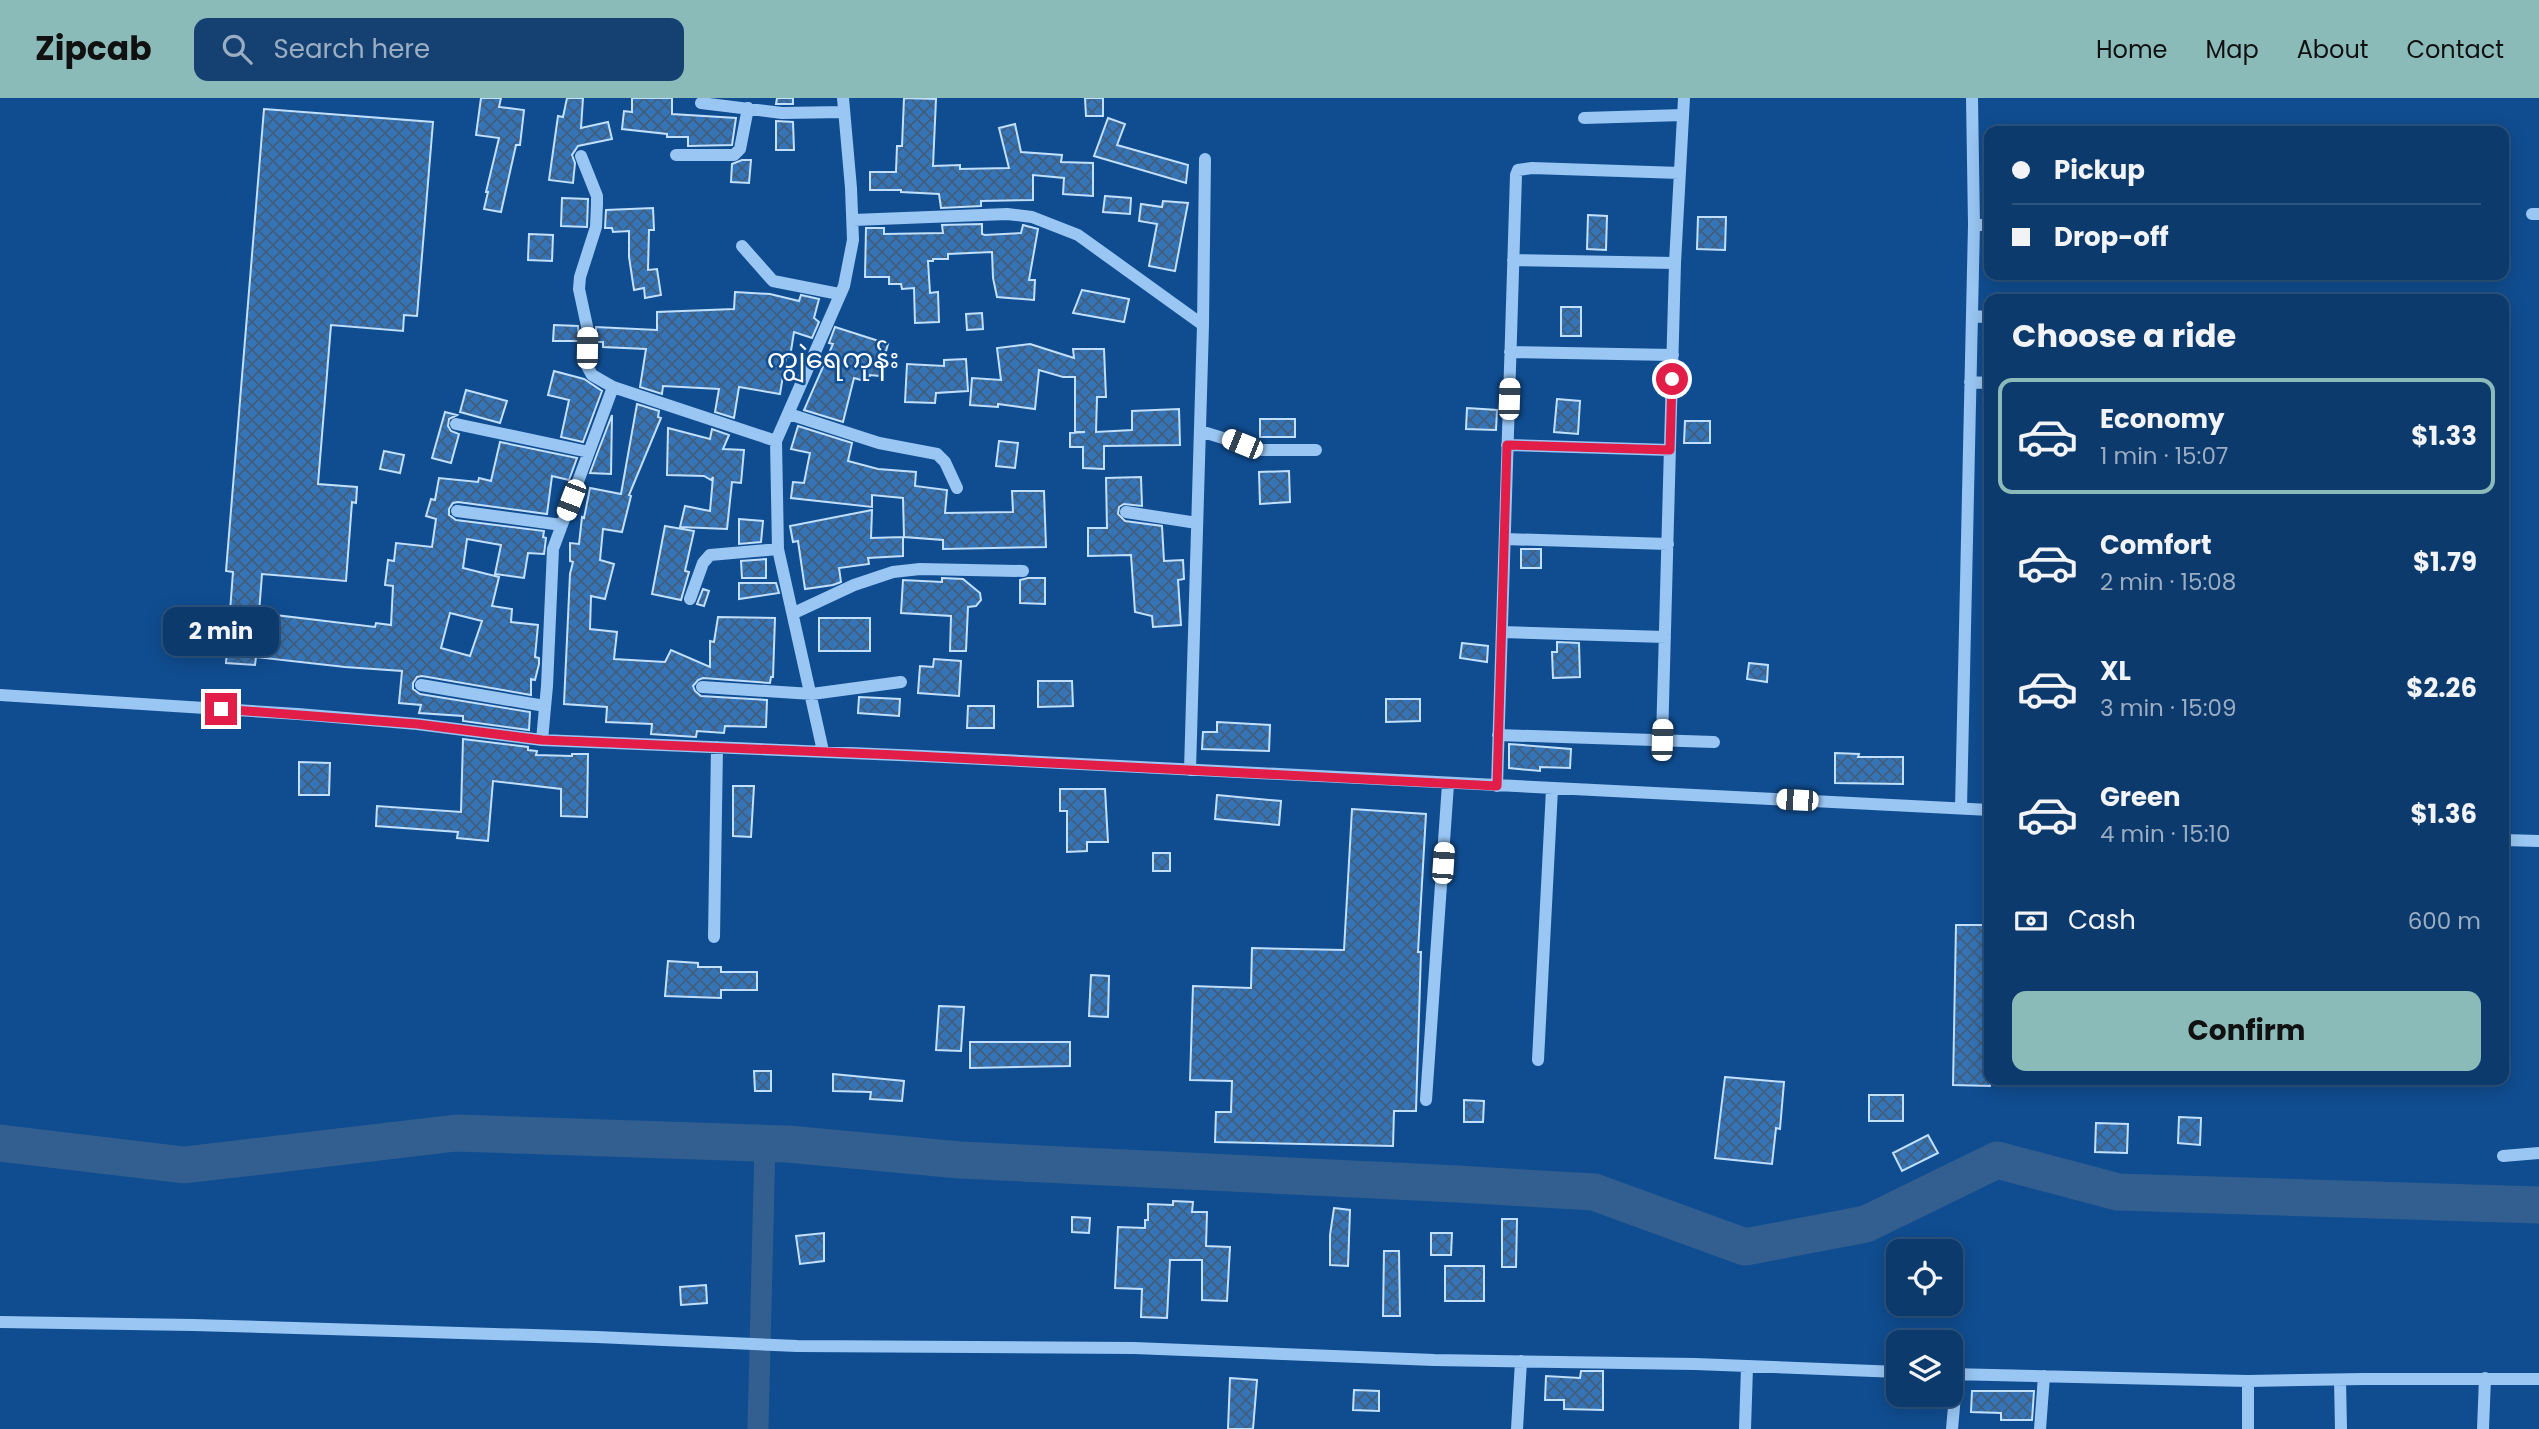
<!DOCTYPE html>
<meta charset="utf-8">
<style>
:root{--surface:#0c3a6c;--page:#154172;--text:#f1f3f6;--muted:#9aadc2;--line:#2c547f;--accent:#8bbbb9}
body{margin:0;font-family:Poppins,"Noto Sans Myanmar",sans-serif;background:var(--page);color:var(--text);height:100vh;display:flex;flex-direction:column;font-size:26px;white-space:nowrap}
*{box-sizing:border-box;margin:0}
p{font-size:23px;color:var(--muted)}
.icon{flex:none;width:38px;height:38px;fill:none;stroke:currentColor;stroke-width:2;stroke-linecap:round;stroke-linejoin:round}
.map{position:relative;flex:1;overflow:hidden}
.details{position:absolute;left:1984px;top:196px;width:525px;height:791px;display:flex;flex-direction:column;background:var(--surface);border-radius:14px;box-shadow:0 4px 18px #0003,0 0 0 2px var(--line)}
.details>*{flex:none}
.banner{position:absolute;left:1984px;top:28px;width:525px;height:154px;border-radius:14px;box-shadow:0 4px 18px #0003,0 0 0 2px var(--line);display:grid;align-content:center;height:154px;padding:0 28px;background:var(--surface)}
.buttons{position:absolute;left:1886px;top:1141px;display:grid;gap:14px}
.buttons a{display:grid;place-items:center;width:77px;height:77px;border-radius:14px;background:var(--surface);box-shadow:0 4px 18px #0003,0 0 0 2px var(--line);font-size:35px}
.end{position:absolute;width:32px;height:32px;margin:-16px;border:9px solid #e11d48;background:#fff;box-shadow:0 0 0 4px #fff}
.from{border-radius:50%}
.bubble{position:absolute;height:49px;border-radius:14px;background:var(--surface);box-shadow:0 4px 18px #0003,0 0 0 2px var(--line);font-size:23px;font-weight:700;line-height:49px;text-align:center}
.car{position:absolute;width:21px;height:42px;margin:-21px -10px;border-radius:9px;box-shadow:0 0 5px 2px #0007;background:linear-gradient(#fff 24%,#345 0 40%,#fff 0 76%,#345 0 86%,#fff 0)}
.banner b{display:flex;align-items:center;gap:24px;height:66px;font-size:26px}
.banner b+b{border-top:2px solid var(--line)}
.banner i{width:18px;height:18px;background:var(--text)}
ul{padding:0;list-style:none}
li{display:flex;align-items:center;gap:21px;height:116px;margin:0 14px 10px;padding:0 14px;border:4px solid transparent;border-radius:14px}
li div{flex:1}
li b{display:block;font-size:26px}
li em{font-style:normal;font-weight:700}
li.on{border-color:var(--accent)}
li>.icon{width:63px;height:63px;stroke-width:1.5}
h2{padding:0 28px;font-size:32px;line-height:84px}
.pay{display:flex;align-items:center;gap:18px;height:77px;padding:0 28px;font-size:26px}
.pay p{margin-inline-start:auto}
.button{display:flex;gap:14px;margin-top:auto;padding:14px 28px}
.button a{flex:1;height:80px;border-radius:14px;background:var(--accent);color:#111;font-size:28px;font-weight:700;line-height:80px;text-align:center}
header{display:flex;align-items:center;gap:42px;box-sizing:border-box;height:98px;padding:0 35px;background:var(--accent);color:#111}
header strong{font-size:33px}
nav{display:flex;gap:38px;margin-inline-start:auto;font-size:24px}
.search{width:490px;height:63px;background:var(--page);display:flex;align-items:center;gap:18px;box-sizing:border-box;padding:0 24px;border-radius:14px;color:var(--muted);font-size:26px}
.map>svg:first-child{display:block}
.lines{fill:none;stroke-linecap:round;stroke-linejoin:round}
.canal{stroke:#325f90;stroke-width:21}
.river{stroke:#325f90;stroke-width:37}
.building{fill:url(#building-cross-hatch);stroke:#c1dffe;stroke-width:2;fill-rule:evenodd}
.minor{stroke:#99c6f3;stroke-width:12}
.route{stroke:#e11d48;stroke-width:9}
.labels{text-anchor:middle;stroke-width:5;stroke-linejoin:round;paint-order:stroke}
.quarter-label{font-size:28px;fill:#fff;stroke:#104d90}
</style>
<header>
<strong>Zipcab</strong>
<div class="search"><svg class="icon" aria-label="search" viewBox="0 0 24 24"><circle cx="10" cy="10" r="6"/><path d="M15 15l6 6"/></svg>Search here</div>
<nav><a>Home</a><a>Map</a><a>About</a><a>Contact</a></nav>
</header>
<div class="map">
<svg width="2539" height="1331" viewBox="0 0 2539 1331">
<defs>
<pattern id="building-cross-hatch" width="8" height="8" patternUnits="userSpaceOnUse" patternTransform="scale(1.75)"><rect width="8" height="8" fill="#3474b7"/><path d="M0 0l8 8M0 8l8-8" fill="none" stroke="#415e7c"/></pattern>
</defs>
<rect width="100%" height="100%" fill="#104d90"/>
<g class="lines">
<!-- canal -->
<path class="canal" d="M758 1331 765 1045"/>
<!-- river -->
<path class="river" d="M0 1045 184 1067 456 1035 788 1046 960 1062 1457 1086 1594 1094 1745 1149 1866 1126 1997 1062 2118 1094 2539 1107"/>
</g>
<!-- building -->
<path class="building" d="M481 0H501L499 9 524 12 520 47H516L501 114 484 111 488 94H486L499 40 476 37Z
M567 0H583L581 30 608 24 612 41 578 48 572 57 575 65 573 85 549 82 558 18 563 19Z
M632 0H672V16L736 20 732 47 688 48V39H667V36L622 31 624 13 632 14Z
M777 0H793V6H776Z
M904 0 936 1 933 68 960 67V71L1009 70 999 30 1015 26 1021 54 1062 57 1061 64 1093 65V98L1063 96 1064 80 1033 77V102L981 103V108L941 110 939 96 901 94V92H870V74H896L897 48H902Z
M1085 0H1103V18H1086Z
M264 11 433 24 417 218 404 217 403 233 331 227 318 386 357 389 356 405 352 404 346 483 262 476 259 515 375 529 376 525 391 527 393 488 385 487 388 462 394 463 396 445 432 449 436 421 426 418 431 401 435 402 439 380 478 384 479 380 491 383 500 344 577 360 569 382 552 378 547 416 458 404 453 405 449 411V417L456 422 544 433 543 439 546 440 544 456 528 455 524 480 495 476 501 447 467 441 463 470 499 479 492 508 512 511 511 524 538 527 535 559 539 560V566L535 582 531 581V597L422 578 417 579 413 585V591L420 596 530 614 529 632 463 623V618L419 615 421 607 399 605 402 573 345 569 256 559 255 567 226 565 233 474 226 473ZM450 515 482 523 470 558 441 550Z
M1108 20 1125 26 1117 47 1188 67 1186 85 1094 58Z
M776 23 793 24 794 52H776Z
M742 62H751L749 85 731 84 732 66Z
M1105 98 1131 100 1130 116 1103 114Z
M562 100 588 101 587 129 561 128Z
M1163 103 1188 105 1175 173 1149 168 1157 126 1139 123 1141 106 1162 109Z
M653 110 654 132H649L648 172 657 171 661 197 645 200 644 190 634 192 629 159V133L613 134 612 130H605L606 112Z
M1588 117 1607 118 1606 152 1587 151Z
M1698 119H1726L1725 152 1697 151Z
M982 126V136L985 137 1021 135 1023 127 1038 131 1029 182H1035L1034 202 997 199 993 180 992 154 948 156V161H933V163H928L930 195 938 194 939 224 915 225 914 190 902 191 901 186H889V179H865L866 130H884V136L943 135 942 127Z
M529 136 553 137 552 163 528 162Z
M1082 192 1129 201 1124 224 1073 215Z
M735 194 770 196 799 203 801 197 819 201 814 220 819 224 812 240 794 234 790 259H786L780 296 739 289 734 320 715 314 719 291 663 288 662 296 640 289 646 251 603 249V244H596V229L657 232V214L734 211Z
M1561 209H1581V238H1561Z
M982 215 983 231 967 232 966 216Z
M554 227 578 228 579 243H553Z
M835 229 888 246 879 278 870 277 868 284 854 280 843 324 804 312 833 246 829 245Z
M1030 246 1074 260 1073 251H1104L1106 299H1097L1096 334 1132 332V313L1179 311 1180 347 1104 348V371L1083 370V349H1070V335L1085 334H1075V279H1063L1039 272 1035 311 998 306V309L970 307 972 280 1001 282 997 250Z
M966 261 968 293 936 295 935 305 905 304 907 266 944 268V262Z
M554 273 584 281 602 293 583 344 561 339 569 302 548 297Z
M466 292 507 303 500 325 460 314Z
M1557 301 1580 303 1578 336 1554 334Z
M637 306 659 313 658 319 661 320 629 397 631 398 622 434 603 431 600 462 614 466 605 501 591 498 590 531 617 534 614 561 665 564 671 552 710 569V543L714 544 718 519 775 520 773 579H771L770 585 703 580 698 582 693 588 695 593 701 598 767 602 766 629 725 628 724 635 697 633 696 639 651 636 652 626 606 624 607 609 564 606 570 476 573 464 570 463V445L579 446 582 419 584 420 590 390 621 396Z
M1467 310 1497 312 1496 332 1466 331Z
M445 314 457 317 449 321 448 328 451 333 459 336 451 365 432 360Z
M612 317 611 376 590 375 597 356Z
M1260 321H1295V339H1260Z
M1685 323H1710V345H1684Z
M798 328 852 345 848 363 878 371 916 374 915 388 947 392 945 415 1013 414 1012 393H1044L1046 449 943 451V442L904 439 903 400 872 397V409L791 400 793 384 804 385 810 355 791 351Z
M668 330 710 341 712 331 729 337 723 351 744 352 741 385 732 384 727 431 680 429 685 408 710 413 713 379 711 382 704 378 667 377Z
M999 343 1018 345 1015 370 996 368Z
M384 353 404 357 400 375 380 371Z
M1289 373 1290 404 1260 406 1259 374Z
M1141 379 1142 408 1124 406 1119 409 1118 416 1125 423 1162 428 1164 463 1183 462 1184 481 1178 482 1181 527 1153 529 1152 518 1135 514 1131 457 1088 458V430H1107L1106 380Z
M872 412 871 440 903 439V458L868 460 869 466 839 470 841 484 833 487 805 491 798 443 793 444 790 428Z
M739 421 763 423 761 444 739 446Z
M665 428 694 433 685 473 689 474 681 502 652 496Z
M1521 451H1541V470H1521Z
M766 461V480H742L741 463Z
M942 480 963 481 980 495 981 502 976 508 968 509 966 553H950L951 518 901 515 903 482 942 484Z
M1028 480H1045V506L1020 505V482Z
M739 485H776L779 495 739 501Z
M703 491 709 493 704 508 697 506Z
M819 520H870V553H819Z
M1557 544 1579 545 1580 579 1553 580 1552 554H1557Z
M1462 545 1488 548 1487 564 1460 560Z
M934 561 961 563 959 598 918 595 920 568 933 569Z
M1749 565 1768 567 1767 584 1747 581Z
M1038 583H1072L1073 608 1038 609Z
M859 599 900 601 899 618 858 615Z
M1386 601H1420V623L1386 624Z
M968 608H994V630H967Z
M1217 624 1270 627 1269 653 1202 651 1203 634H1217Z
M463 641 528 649V652L537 653 536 657 572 658V656H588L587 719 561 718V691L493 683 488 743 457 740 458 734 376 728 377 708 461 714Z
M1509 646 1571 651 1570 670 1540 669V673L1509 670Z
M1835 655 1859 656 1858 659H1903V686L1835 685Z
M299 664 330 665 329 697H299Z
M733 688H754L751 739 733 738Z
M1060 691H1105L1108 744H1087V753L1067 754V713H1060Z
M1217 697 1281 703 1279 727 1215 721Z
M1352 711 1426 716 1418 854H1421L1416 1013H1394L1393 1048 1215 1044 1216 1014H1231L1232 983 1190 982 1193 888 1251 890 1252 850 1344 852Z
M1153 755H1170V773H1153Z
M1956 827H1990V988L1953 987Z
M668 863 698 865V869H721V874H757V892H721V900L665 898Z
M1091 877 1109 878 1108 919 1089 918Z
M939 908 964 909 961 953 936 952Z
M970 944H1070V968L970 970Z
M754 973H771V993H755Z
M833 976 904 983 902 1003 870 1001 871 994 833 993Z
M1725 979 1784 984 1780 1031 1776 1030 1772 1066 1715 1060Z
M1869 997H1903V1023H1869Z
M1464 1002 1484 1003 1483 1024H1464Z
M2179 1019 2201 1020 2200 1047 2178 1045Z
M2096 1025 2128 1026 2127 1055 2095 1054Z
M1928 1037 1938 1055 1902 1073 1893 1055Z
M1173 1103 1193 1104 1192 1114H1207L1206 1148 1230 1149 1227 1203 1202 1202V1162H1170L1167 1220 1141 1219 1142 1191 1115 1190 1118 1129 1145 1130V1122H1148V1106L1173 1107Z
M1334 1110 1350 1112 1348 1168 1330 1167V1137Z
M1072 1119 1090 1120 1089 1135 1072 1134Z
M1502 1121H1517L1516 1169H1502Z
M824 1135V1163L800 1166 796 1138Z
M1431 1135H1452L1451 1157H1431Z
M1384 1153H1399L1400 1218H1383Z
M1445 1168H1484V1203H1445Z
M706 1187 707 1205 681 1207 680 1189Z
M1581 1273H1603V1312L1564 1311V1302H1545L1546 1278 1580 1280Z
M1230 1280 1257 1282 1253 1331H1228Z
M1354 1292 1379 1293V1313L1353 1312Z
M1972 1293H2034L2032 1322H2001V1315L1971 1314Z"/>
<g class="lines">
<!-- minor -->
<path class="minor" d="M701 5 782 15 844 14
M1584 20 1683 17
M676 57H734L740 51 748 10
M581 58 597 98V106L596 129 580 179 579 191 588 233 587 268 592 277 613 289 776 343
M2532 116H2539
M853 122 1007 116 1032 119 1078 137 1203 227
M1974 127H1990
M742 148 773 183 839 196
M1513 162 1675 165
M1972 218 1990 219
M1510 254 1673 257
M1970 284 1990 285
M789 316 879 345 937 356 945 364 957 390
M456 326 589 354
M1200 333 1262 352H1316
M1507 347 1670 352
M457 413 562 427
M1126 414 1197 425
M1505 441 1668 446
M690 501 703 465 710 457 778 451
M794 515 854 487 893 474 920 471 1023 473
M1502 534 1665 539
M421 587 545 608
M702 589 812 596 901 584
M0 597 298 616 417 626 542 642 922 658 1990 712
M1498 637 1714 644
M542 642 547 588 553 451 613 289
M1662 642 1675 165 1684 0
M823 653 778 451 776 343 844 188 853 142 851 90 843 0
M1190 672 1203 227 1205 61
M1497 688 1516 77 1518 72 1532 70 1680 75
M1961 710 1974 127 1972 0
M2504 742 2539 743
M714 839 717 649
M1538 962 1552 691
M1426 1002 1448 686
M2503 1058 2539 1055
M0 1224 193 1227 597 1239 797 1248 1134 1250 1434 1262 1695 1266 1899 1274
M1951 1276 2248 1283 2364 1281H2539
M2340 1282 2341 1331
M2248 1283V1331
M1517 1331 1521 1263
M1745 1331 1747 1269
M1952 1331 1957 1276
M2040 1331 2044 1278
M2483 1331 2485 1280"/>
</g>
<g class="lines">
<!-- route -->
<path class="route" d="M221 611 417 626 542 642 897 657 1497 688 1507 347 1670 352 1672 281"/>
</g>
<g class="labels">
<!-- quarter labels -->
<g class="quarter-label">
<text x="833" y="270">ကျွဲရေကုန်း</text>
</g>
</g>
</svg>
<div class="buttons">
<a><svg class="icon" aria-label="locate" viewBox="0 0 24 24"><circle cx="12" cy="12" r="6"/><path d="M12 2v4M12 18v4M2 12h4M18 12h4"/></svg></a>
<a><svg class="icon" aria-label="layers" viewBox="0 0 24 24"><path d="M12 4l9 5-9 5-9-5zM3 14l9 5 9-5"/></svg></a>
</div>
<i class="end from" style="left:1672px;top:281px"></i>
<i class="end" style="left:221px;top:611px"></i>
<div class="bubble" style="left:163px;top:509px;width:116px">2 min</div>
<i class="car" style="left:587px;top:250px;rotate:1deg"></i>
<i class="car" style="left:1509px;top:301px;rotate:2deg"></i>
<i class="car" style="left:1242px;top:346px;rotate:292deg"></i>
<i class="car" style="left:571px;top:402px;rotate:201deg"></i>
<i class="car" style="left:1662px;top:642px;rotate:2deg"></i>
<i class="car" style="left:1797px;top:702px;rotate:273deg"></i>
<i class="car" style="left:1443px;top:765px;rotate:4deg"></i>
<div class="banner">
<b><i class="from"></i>Pickup</b>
<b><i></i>Drop-off</b>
</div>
<section class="details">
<h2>Choose a ride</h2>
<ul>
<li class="on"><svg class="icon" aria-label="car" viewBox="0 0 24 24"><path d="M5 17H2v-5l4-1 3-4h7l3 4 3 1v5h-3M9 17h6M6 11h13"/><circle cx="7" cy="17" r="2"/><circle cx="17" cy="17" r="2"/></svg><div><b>Economy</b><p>1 min · 15:07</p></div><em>$1.33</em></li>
<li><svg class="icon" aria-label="car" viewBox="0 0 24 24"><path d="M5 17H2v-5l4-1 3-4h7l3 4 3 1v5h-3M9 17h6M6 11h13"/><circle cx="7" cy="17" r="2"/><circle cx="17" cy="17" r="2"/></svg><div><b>Comfort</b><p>2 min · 15:08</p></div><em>$1.79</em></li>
<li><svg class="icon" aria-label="car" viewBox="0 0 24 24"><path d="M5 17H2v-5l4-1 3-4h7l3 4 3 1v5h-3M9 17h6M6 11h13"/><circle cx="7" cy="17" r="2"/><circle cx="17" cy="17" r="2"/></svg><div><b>XL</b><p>3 min · 15:09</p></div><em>$2.26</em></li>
<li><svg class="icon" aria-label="car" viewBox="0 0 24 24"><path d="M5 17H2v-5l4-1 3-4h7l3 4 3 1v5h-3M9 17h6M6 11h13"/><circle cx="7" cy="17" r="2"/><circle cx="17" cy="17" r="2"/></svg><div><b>Green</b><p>4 min · 15:10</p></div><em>$1.36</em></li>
</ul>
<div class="pay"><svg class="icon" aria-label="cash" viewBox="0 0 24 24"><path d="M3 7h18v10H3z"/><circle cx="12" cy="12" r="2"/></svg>Cash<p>600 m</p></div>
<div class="button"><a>Confirm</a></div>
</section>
</div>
